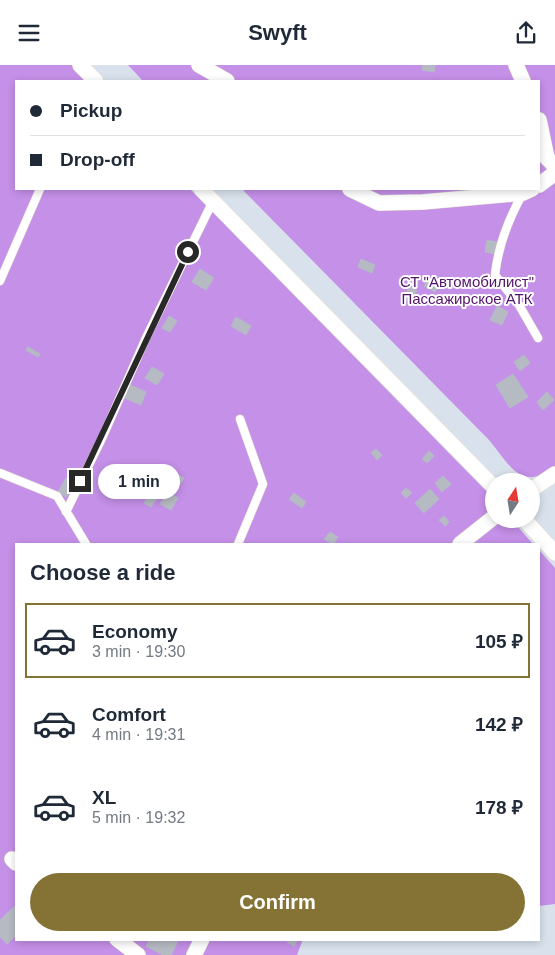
<!DOCTYPE html>
<meta charset="utf-8">
<style>
:root{--surface:#fff;--page:#f2f2f3;--text:#1f2937;--muted:#747a83;--line:#e0e1e3;--accent:#847335}
body{margin:0;font-family:Helvetica,sans-serif;background:var(--page);color:var(--text);height:100vh;display:flex;flex-direction:column;font-size:19px;white-space:nowrap}
*{box-sizing:border-box;margin:0}
p{font-size:16px;color:var(--muted)}
.icon{flex:none;width:28px;height:28px;fill:none;stroke:currentColor;stroke-width:2;stroke-linecap:round;stroke-linejoin:round}
.map{position:relative;flex:1;overflow:hidden}
.panel{position:absolute;left:15px;top:478px;width:525px;height:398px;display:flex;flex-direction:column;background:var(--surface);border-radius:0px;box-shadow:0 2px 8px #0003}
.panel>*{flex:none}
.banner{position:absolute;left:15px;top:15px;width:525px;height:110px;border-radius:0px;box-shadow:0 2px 8px #0003;display:grid;align-content:center;height:110px;padding:0 15px;background:var(--surface)}
.needle{width:32px;rotate:12deg}
.tools{position:absolute;left:485px;top:408px;display:grid;gap:10px}
.tools a{display:grid;place-items:center;width:55px;height:55px;border-radius:50%;background:var(--surface);box-shadow:0 2px 8px #0003;font-size:25px}
.end{position:absolute;width:22px;height:22px;margin:-11px;border:6px solid #282828;background:#fff;box-shadow:0 0 0 2px #fff}
.from{border-radius:50%}
.bubble{position:absolute;height:35px;border-radius:18px;background:var(--surface);box-shadow:0 2px 8px #0003;font-size:16px;font-weight:800;line-height:35px;text-align:center}
.banner b{display:flex;align-items:center;gap:18px;height:48px;font-size:19px}
.banner b+b{border-top:1px solid var(--line)}
.banner i{width:12px;height:12px;background:var(--text)}
ul{padding:0;list-style:none}
li{display:flex;align-items:center;gap:15px;height:75px;margin:0 10px 8px;padding:0 5px;border:2px solid transparent;border-radius:0px}
li div{flex:1}
li b{display:block;font-size:19px}
li em{font-style:normal;font-weight:800}
li.active{border-color:var(--accent)}
li>.icon{width:45px;height:45px;stroke-width:1.5}
h2{padding:0 15px;font-size:22px;line-height:60px}
.primary-button{display:flex;gap:10px;margin-top:auto;padding:10px 15px}
.primary-button a{flex:1;height:58px;border-radius:30px;background:var(--accent);color:#fff;font-size:20px;font-weight:800;line-height:58px;text-align:center}
header{display:flex;justify-content:space-between;align-items:center;height:65px;padding:0 15px;background:var(--surface);font-size:22px;font-weight:800}
.map>svg:first-child{display:block}
.garden{fill:#c590e8}
.building{fill:#b6bbc3;stroke:#b2bbc7}
.lines{fill:none;stroke-linecap:round;stroke-linejoin:round}
.lane-casing{stroke:#e3dece;stroke-width:9}
.street-casing{stroke:#e3dece;stroke-width:16}
.lane{stroke:#fff;stroke-width:8}
.street{stroke:#fff;stroke-width:15}
.route{stroke:#282828;stroke-width:6}
.labels{text-anchor:middle;stroke-width:4;stroke-linejoin:round;paint-order:stroke}
.park-label{font-size:15px;fill:#53146a;stroke:#fff}
</style>
<header><svg class="icon" aria-label="menu" viewBox="0 0 24 24"><path d="M4 6h16M4 12h16M4 18h16"/></svg>Swyft<svg class="icon" aria-label="share" viewBox="0 0 24 24"><path d="M12 15V3M7 8l5-5 5 5M5 13v7h14v-7"/></svg></header>
<div class="map">
<svg width="555" height="890" viewBox="0 0 555 890">
<rect width="100%" height="100%" fill="#d9e2ec"/>
<!-- garden -->
<path class="garden" d="M0 0H74L89 16H16V124H190L494 434V454H511L533 479H16V874H303L297 890H0Z
M128 0H555V403C519 426 511 401 489 375L242 124H539V16H143Z
M539 485 555 503V839L539 841Z"/>
<!-- building -->
<path class="building" d="M423 0H435L434 7 422 5Z
M487 175 497 177 495 189 485 187Z
M361 194 375 200 372 208 358 202Z
M200 204 214 213 206 225 192 217Z
M428 214 439 220 435 227 424 221Z
M411 222 417 226 408 237 402 232Z
M497 241 508 247 502 260 490 255Z
M169 251 177 256 170 267 162 263Z
M236 252 251 261 246 270 231 261Z
M28 282 40 289 38 292 26 285Z
M524 290 530 298 520 306 514 297Z
M152 302 164 309 157 320 145 313Z
M513 309 528 332 510 343 496 320Z
M128 319 146 327 141 340 122 332Z
M547 327 554 335 543 345 537 337Z
M376 384 382 390 377 395 371 388Z
M429 386 434 391 427 398 422 394Z
M174 408 184 413 179 421 170 416Z
M443 411 451 419 442 427 435 418Z
M66 413 74 418 66 432 58 427Z
M406 423 412 428 406 433 401 428Z
M430 424 439 434 424 448 415 438Z
M152 425 160 429 151 442 144 438Z
M168 427 178 433 171 445 160 439Z
M294 428 306 437 302 443 289 434Z
M444 451 449 457 445 461 439 455Z
M330 467 338 472 333 479 324 474Z
M16 840V870L7 879 0 872V855Z
M150 874H179L171 890H163L146 881Z
M289 874H298L294 881 287 877Z"/>
<g class="lines">
<!-- lane casing -->
<g class="lane-casing">
<path id="lane" d="M523 128C509 153 498 182 495 210L519 240 538 273
M0 216 40 124
M0 408 57 431 86 479
M66 447 103 371 146 273 213 136
M238 479 263 419 240 354"/>
</g>
<!-- street casing -->
<g class="street-casing">
<path id="street" d="M80 0 96 16
M199 0 227 16
M516 0 523 16
M539 55 547 93 555 101
M539 120 555 108
M201 124 494 422
M350 124 379 138 423 137 523 128 532 124
M531 425 555 409
M524 454 555 488
M460 479 494 452
M12 794 16 798
M117 874 138 890
M194 890 202 874"/>
</g>
<!-- lane -->
<use href="#lane" class="lane"/>
<!-- street -->
<use href="#street" class="street"/>
</g>
<g class="lines">
<!-- route -->
<path class="route" d="M80 416 188 187"/>
</g>
<g class="labels">
<!-- park labels -->
<g class="park-label">
<text x="467" y="222">СТ "Автомобилист"<tspan x="467" dy="17">Пассажирское АТК</tspan></text>
</g>
</g>
</svg>
<div class="tools">
<a><svg class="needle" viewBox="-14 -14 28 28"><path d="M0-13l5 13h-10z" fill="#e53935"/><path d="M0 13l5-13h-10z" fill="#747a83"/></svg></a>
</div>
<i class="end from" style="left:188px;top:187px"></i>
<i class="end" style="left:80px;top:416px"></i>
<div class="bubble" style="left:98px;top:399px;width:82px">1 min</div>
<div class="banner">
<b><i class="from"></i>Pickup</b>
<b><i></i>Drop-off</b>
</div>
<section class="panel">
<h2>Choose a ride</h2>
<ul>
<li class="active"><svg class="icon" aria-label="car" viewBox="0 0 24 24"><path d="M5 17H2v-5l4-1 3-4h7l3 4 3 1v5h-3M9 17h6M6 11h13"/><circle cx="7" cy="17" r="2"/><circle cx="17" cy="17" r="2"/></svg><div><b>Economy</b><p>3 min · 19:30</p></div><em>105 ₽</em></li>
<li><svg class="icon" aria-label="car" viewBox="0 0 24 24"><path d="M5 17H2v-5l4-1 3-4h7l3 4 3 1v5h-3M9 17h6M6 11h13"/><circle cx="7" cy="17" r="2"/><circle cx="17" cy="17" r="2"/></svg><div><b>Comfort</b><p>4 min · 19:31</p></div><em>142 ₽</em></li>
<li><svg class="icon" aria-label="car" viewBox="0 0 24 24"><path d="M5 17H2v-5l4-1 3-4h7l3 4 3 1v5h-3M9 17h6M6 11h13"/><circle cx="7" cy="17" r="2"/><circle cx="17" cy="17" r="2"/></svg><div><b>XL</b><p>5 min · 19:32</p></div><em>178 ₽</em></li>
</ul>
<div class="primary-button"><a>Confirm</a></div>
</section>
</div>
